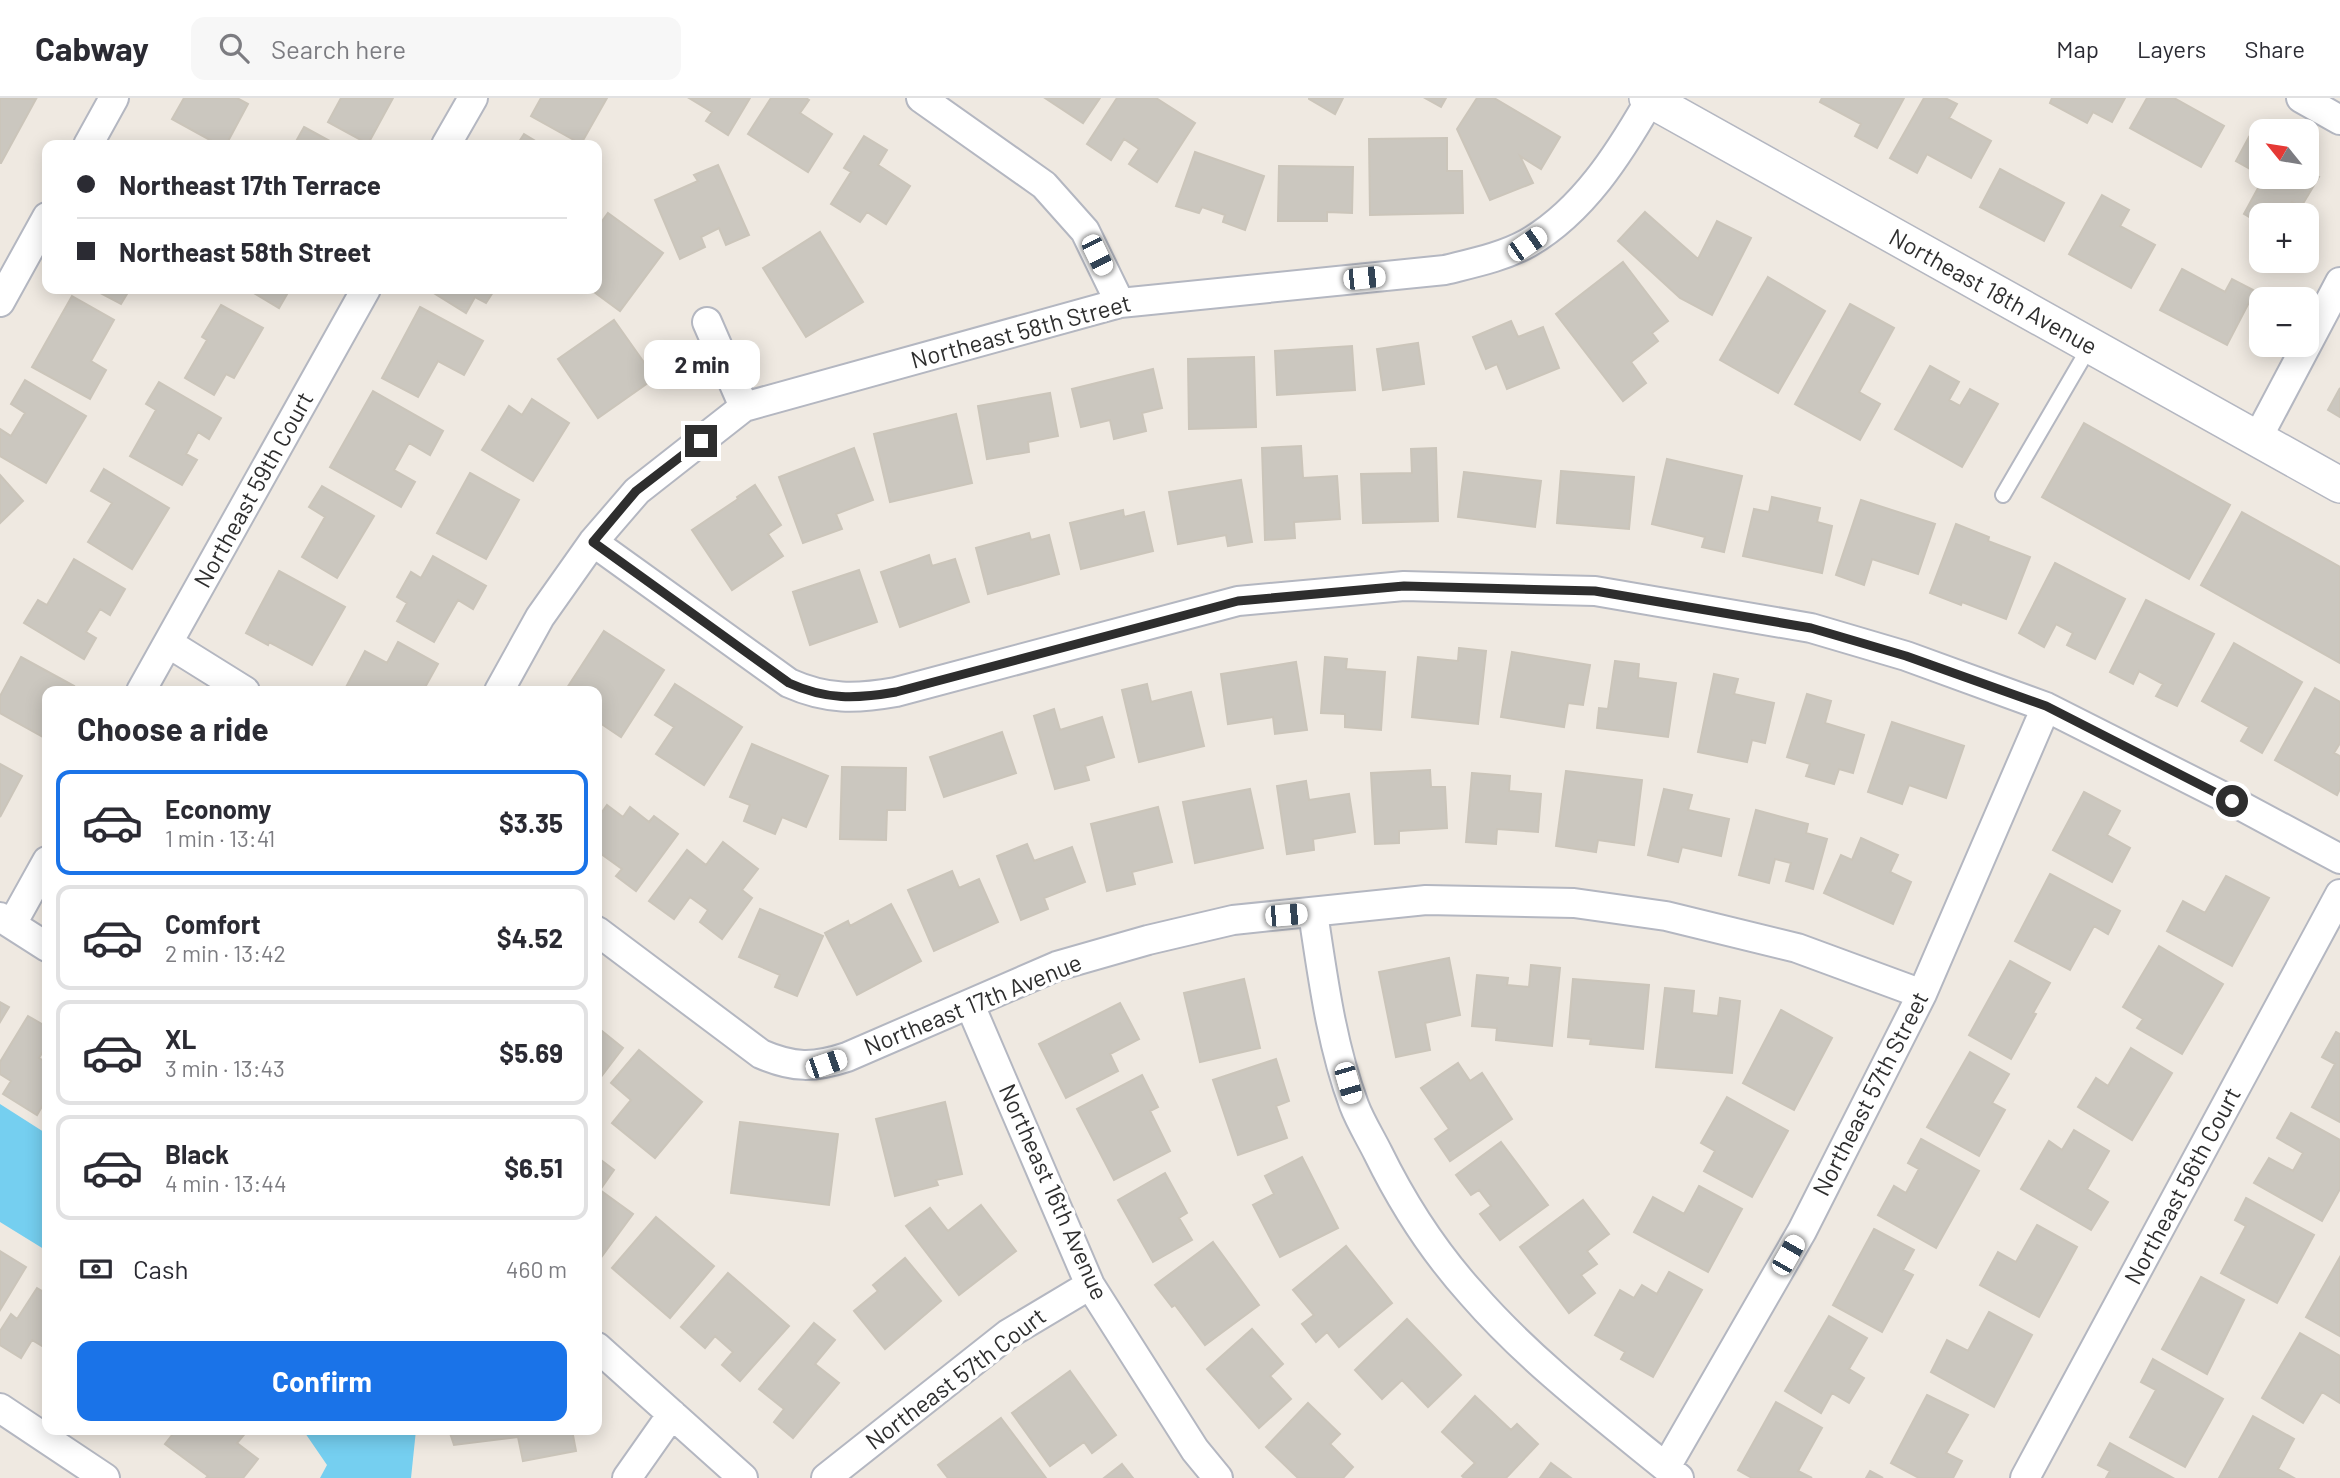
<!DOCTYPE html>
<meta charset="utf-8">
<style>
:root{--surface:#fff;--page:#f7f7f7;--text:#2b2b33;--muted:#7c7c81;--line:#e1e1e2;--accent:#1a73e8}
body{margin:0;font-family:Barlow,sans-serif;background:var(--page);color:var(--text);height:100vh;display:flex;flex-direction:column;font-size:26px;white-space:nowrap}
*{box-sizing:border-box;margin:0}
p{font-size:23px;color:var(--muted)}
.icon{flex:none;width:38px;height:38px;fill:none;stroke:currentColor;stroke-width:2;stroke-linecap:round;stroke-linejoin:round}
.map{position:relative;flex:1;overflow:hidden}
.side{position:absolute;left:42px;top:588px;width:560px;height:749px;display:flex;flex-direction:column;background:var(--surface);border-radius:14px;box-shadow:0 4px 18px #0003}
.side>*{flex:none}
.guide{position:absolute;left:42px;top:42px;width:560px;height:154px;border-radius:14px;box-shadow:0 4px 18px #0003;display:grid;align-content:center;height:154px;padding:0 35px;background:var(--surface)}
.needle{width:46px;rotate:300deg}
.buttons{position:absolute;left:2249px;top:21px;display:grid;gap:14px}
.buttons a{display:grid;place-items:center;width:70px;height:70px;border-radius:14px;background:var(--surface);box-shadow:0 4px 18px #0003;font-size:35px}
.end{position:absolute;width:32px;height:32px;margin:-16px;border:9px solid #2e2e2e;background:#fff;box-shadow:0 0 0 4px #fff}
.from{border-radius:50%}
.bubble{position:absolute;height:49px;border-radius:14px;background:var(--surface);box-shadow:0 4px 18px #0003;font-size:23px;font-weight:700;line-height:49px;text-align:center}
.car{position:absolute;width:21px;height:42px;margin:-21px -10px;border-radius:9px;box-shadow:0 0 5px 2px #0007;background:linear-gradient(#fff 24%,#345 0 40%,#fff 0 76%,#345 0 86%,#fff 0)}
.guide b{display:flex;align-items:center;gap:24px;height:66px;font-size:26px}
.guide b+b{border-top:2px solid var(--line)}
.guide i{width:18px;height:18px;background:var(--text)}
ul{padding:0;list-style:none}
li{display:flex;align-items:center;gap:21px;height:105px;margin:0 14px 10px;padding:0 21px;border:4px solid var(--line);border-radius:14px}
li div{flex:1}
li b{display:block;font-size:26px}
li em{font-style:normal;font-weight:700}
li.selected{border-color:var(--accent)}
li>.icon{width:63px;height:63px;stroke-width:1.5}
h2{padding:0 35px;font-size:32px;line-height:84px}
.pay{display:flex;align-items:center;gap:18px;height:77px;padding:0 35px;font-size:26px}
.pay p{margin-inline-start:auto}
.cta{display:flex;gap:14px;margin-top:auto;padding:14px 35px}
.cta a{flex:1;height:80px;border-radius:14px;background:var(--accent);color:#fff;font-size:28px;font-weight:700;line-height:80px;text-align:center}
header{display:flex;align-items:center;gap:42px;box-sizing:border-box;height:98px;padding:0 35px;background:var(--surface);border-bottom:2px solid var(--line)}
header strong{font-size:33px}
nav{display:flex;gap:38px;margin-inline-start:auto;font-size:24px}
.search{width:490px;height:63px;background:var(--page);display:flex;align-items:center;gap:18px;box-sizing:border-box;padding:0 24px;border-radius:14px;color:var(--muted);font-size:26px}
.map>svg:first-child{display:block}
.water{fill:#75cff0}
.building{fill:#cbc7bf;stroke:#cbc5ba;stroke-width:2}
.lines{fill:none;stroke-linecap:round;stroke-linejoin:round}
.service-casing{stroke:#b4b7c1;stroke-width:18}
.minor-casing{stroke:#b4b7c1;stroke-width:32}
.tertiary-casing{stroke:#b4b7c1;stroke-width:38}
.service{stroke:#fff;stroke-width:14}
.minor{stroke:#fff;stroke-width:28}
.tertiary{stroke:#fff;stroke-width:35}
.route{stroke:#2e2e2e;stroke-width:9}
.labels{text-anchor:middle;stroke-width:7;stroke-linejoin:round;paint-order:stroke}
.street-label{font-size:24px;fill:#2e2e2e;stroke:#fff}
</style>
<header>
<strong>Cabway</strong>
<div class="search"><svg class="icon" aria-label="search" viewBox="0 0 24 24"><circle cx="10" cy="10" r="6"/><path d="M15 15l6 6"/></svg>Search here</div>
<nav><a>Map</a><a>Layers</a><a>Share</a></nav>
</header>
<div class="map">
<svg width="2340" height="1380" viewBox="0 0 2340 1380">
<rect width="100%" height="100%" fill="#efe9e1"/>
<!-- water -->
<path class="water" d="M0 1006 47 1036V1153L0 1124Z
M303 1332H416L411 1380H320L327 1367Z"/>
<!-- building -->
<path class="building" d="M0 0 36 1 1 65H0Z
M184 0H237L248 6 226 47H219L172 21Z
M341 0H393L368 46 328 24Z
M541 0H607L581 46 531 18Z
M689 0H750L728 37 706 23 712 14Z
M771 0H806L809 2 800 15 832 36 808 74 748 36Z
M1045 0H1100L1083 25Z
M1117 0H1156L1195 25 1157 84 1129 66 1139 51 1124 41 1111 62 1087 46Z
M1309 0H1343L1335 16 1309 1Z
M1425 0H1446L1441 9Z
M1477 0H1494L1560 39 1541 71 1520 58 1533 85 1490 102 1457 31Z
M1822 0H1904L1877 50 1855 38 1861 26 1820 4Z
M1924 0H1945L1957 6 1949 20 1991 43 1971 80 1927 56 1917 75 1890 60Z
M2052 0H2125L2112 24 2093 14 2087 25 2050 5Z
M2147 0H2174L2224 28 2201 69 2130 30Z
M304 29 337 47H294Z
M524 36 542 47H517Z
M864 38 887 52 878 67 910 88 886 126 867 114 860 124 831 106 851 74 844 70Z
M2249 39 2261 46V77L2236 63Z
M1447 40V73H1462L1463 115 1370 117 1369 41Z
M1195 54 1264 78 1245 132 1223 124 1225 117 1202 109 1199 115 1176 108Z
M718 67 749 137 726 147 719 130 701 139 705 149 680 161 655 102 698 83 694 77Z
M1279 68 1353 69 1352 115 1327 114V123H1278Z
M2000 71 2064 105 2044 143 1980 109Z
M2306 72 2319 79 2301 109 2292 104 2284 117H2261V126L2244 116 2264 79H2306Z
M2102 97 2129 112 2120 128 2155 147 2131 190 2069 156Z
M1645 114 1698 161 1717 123 1751 140 1712 217 1680 200 1618 143Z
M608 115 663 155 620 213 590 191H597V145L601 140 597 137V130Z
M820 134 863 204 806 239 763 170Z
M1623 164 1668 223 1652 235 1658 243 1631 264 1646 285 1623 303 1556 216Z
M2182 171 2225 194 2232 181 2255 193 2227 247 2160 212Z
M1768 179 1825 213 1778 295 1720 262Z
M93 191H130L121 206Z
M247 191H290L279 210Z
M434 191H495L486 205 475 199 466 215 432 194Z
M72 198 114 222 91 263 106 272 90 301 32 269Z
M1850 206 1894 230 1859 294 1880 306 1860 342 1795 306Z
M221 207 263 230 234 280 226 276 214 297 185 280 207 242 202 239Z
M420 209 483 243 464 277 438 263 418 299 382 280Z
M614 222 655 280 598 320 558 261Z
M1511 223 1518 239 1543 229 1559 270 1507 291 1497 266 1486 271 1473 239Z
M1418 245 1424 286 1383 292 1377 251Z
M1352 248 1355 292 1277 297 1275 253Z
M1254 259 1256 329 1189 331 1188 261Z
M1930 268 1959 284 1949 302 1960 308 1970 291 1998 306 1962 369 1895 331Z
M1153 271 1162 310 1142 315 1146 333 1114 341 1110 322 1081 329 1072 291Z
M25 282 86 318 46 385 0 358V331L11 338 25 315 11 306Z
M159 284 221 320 209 341 198 334 186 356 197 362 182 387 130 358 156 312 146 306Z
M2340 290V319L2328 312Z
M373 293 443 333 430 357 409 345 394 372 415 384 401 409 330 369Z
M1050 295 1058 338 1028 344 1029 354 987 361 978 308Z
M532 301 569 325 533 383 482 352 509 308 522 317Z
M956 316 972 385 890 404 874 336Z
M2084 325 2230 407 2189 481 2042 399Z
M1301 348 1303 380 1337 378 1340 421 1294 424 1295 440 1265 442 1262 350Z
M854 350 873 402 836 416 842 431 803 445 779 379Z
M1436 350 1438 423 1363 425 1361 376 1412 375 1411 351Z
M1667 361 1742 378 1724 454 1702 449 1705 439 1652 426Z
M104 371 169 410 132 471 88 444 112 405 91 393Z
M1561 373 1634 379 1629 431 1557 425Z
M1464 374 1541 383 1535 429 1458 419Z
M470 375 519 402 486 461 437 435Z
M0 377 23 403 0 425Z
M1241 382 1252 444 1228 448 1226 437 1178 446 1169 394Z
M755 387 781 427 768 436 783 458 732 492 692 432 738 401 737 399Z
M322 388 374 418 337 480 302 459 325 419 309 409Z
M1772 399 1820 410 1817 424 1832 428 1822 475 1743 458 1754 411 1769 414Z
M1861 402 1935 426 1918 476 1872 461 1864 487 1836 477Z
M1123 412 1124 419 1144 414 1153 453 1081 471 1070 425Z
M2242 414 2340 469V565L2201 487Z
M1956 426 1989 439 1988 443 2030 459 2006 521 1962 504 1961 507 1930 495Z
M1029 435 1031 442 1049 437 1059 476 988 496 976 450Z
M929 457 932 468 955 461 969 504 900 529 881 474Z
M433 458 486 488 473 511 458 502 434 544 397 523 407 505 397 499 411 474 421 480Z
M74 461 125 491 110 517 100 511 86 534 96 540 84 561 24 525 38 502 47 507Z
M2055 465 2125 501 2095 561 2067 547 2073 535 2056 526 2044 549 2019 535Z
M859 472 877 524 810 547 793 494Z
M279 473 345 509 312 567 269 544 268 547 246 535Z
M2146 502 2214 536 2177 608 2156 598 2163 586 2139 573 2133 586 2110 574Z
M604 533 664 572 621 639 597 623V593H565Z
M398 544 438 566 423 593H344L365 553 387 565Z
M2234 545 2302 584 2262 655 2241 643 2249 629 2202 603Z
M1459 550 1486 553 1478 626 1412 619 1418 559 1458 563Z
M1512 554 1590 567 1583 607 1568 605 1564 629 1501 619Z
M21 559 74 588 71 593H47V636L45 640 0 615V598Z
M1325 559 1347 561 1346 571 1385 574 1381 632 1345 629V616L1321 615Z
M1615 563 1639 566 1638 580 1676 585 1668 639 1597 630 1599 610 1608 611Z
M1296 564 1307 632 1275 636 1273 619 1228 626 1221 576Z
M1714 576 1738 581 1734 596 1774 605 1765 645 1752 642 1747 664 1698 654Z
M675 586 742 629 704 687 656 656 674 629 655 617Z
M1147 586 1151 604 1191 594 1204 648 1139 664 1122 592Z
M2315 590 2340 604V645L2334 655 2340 658V691L2337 697 2275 662Z
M1807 596 1831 603 1825 625 1864 637 1853 675 1839 671 1834 686 1806 678 1810 666 1787 659Z
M1054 611 1060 632 1102 619 1114 659 1085 668 1089 682 1055 691 1034 618Z
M1892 624 1964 648 1946 700 1909 687 1902 706 1868 694Z
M1002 634 1016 675 944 699 930 659Z
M752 646 828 678 806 729 782 719 775 736 744 723 750 707 730 699Z
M0 666 22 678 0 719Z
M842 669 906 670 905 712H887L886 742 840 741Z
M1430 672 1431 689H1445L1447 730 1399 733V745L1375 746 1371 675Z
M1566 673 1642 682 1634 747 1598 742 1596 754 1556 748Z
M1472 675 1510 678 1509 693 1541 696 1538 734 1497 731 1496 746 1466 744Z
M1306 683 1309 702 1349 696 1355 734 1313 741 1314 752 1287 756 1277 688Z
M1250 691 1263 750 1195 765 1183 704Z
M1664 691 1692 697 1688 712 1729 721 1721 758 1682 749 1678 764 1648 757Z
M2084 694 2120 713 2107 737 2130 750 2112 784 2053 752Z
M607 707 623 719 630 709 649 724 654 718 678 736 636 793 616 778 622 771 597 753V721Z
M1158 709 1172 764 1132 774 1135 786 1107 793 1091 726Z
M1756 712 1808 726 1806 735 1827 741 1813 791 1786 783 1791 765 1775 761 1769 785 1739 777Z
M1861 740 1898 757 1890 774 1911 784 1893 826 1824 795 1841 757 1852 762Z
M723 744 758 771 742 792 752 800 722 841 700 824 708 812 690 799 674 821 649 803 687 752 706 767Z
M1027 746 1034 763 1072 749 1085 784 1044 800 1048 811 1021 822 997 758Z
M952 773 959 790 979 781 998 824 934 853 908 792Z
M2050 776 2120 813 2108 836 2094 828 2070 872 2015 843Z
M2226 778 2269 800 2232 868 2167 833 2183 803 2205 815Z
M891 806 921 863 857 897 825 835 848 823 850 828Z
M760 811 823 838 797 898 775 889 780 877 739 859Z
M2159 848 2223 886 2182 956 2137 930 2143 921 2123 909Z
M1449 860 1460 917 1425 925 1430 952 1396 959 1379 874Z
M2010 863 2050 885 2033 915 2036 916 2011 961 1969 937Z
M1531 867 1560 870 1552 948 1496 942 1497 930 1472 928 1477 877 1508 880 1507 887 1529 889Z
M1244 881 1260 950 1200 964 1184 895Z
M1573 881 1649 887 1643 951 1590 946 1591 941 1568 939Z
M1665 890 1694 893 1692 915 1718 918 1720 900 1740 903 1732 975 1656 969Z
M0 904 9 909 0 924Z
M1120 905 1139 941 1110 956 1118 973 1066 1000 1039 946Z
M1781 912 1832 940 1794 1012 1743 985Z
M28 918 47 929V947L39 960 47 965V1000L37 1017 3 996 11 983 0 976V964Z
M597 929 623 950 597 984Z
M2336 934 2340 936V1024L2312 1009 2335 966 2322 959Z
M2131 950 2172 975 2132 1042 2078 1009 2096 980 2108 988Z
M639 952 702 1004 655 1060 612 1025 631 1002 611 985Z
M1970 954 2009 976 1992 1005 2005 1012 1979 1058 1927 1029Z
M1276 961 1289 1003 1276 1008 1287 1040 1238 1057 1213 982Z
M1458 965 1470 983 1482 975 1512 1021 1450 1063 1435 1041 1449 1031 1421 990Z
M1142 977 1158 1009 1150 1013 1170 1053 1114 1082 1077 1011Z
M1727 999 1788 1033 1752 1099 1704 1073 1715 1053 1701 1045Z
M945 1004 962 1076 936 1082 938 1087 895 1098 876 1021Z
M2291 1015 2340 1042V1091L2322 1123 2254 1085 2269 1060 2293 1073 2303 1055 2277 1040Z
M740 1024 838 1036 829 1107 731 1095Z
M2074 1032 2109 1053 2087 1091 2108 1104 2091 1132 2021 1091 2049 1043 2062 1052Z
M1921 1041 1979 1073 1936 1150 1878 1117 1894 1088 1906 1095 1919 1071 1908 1065Z
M1501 1044 1548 1107 1500 1142 1480 1116 1491 1108 1479 1092 1471 1097 1456 1077Z
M597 1059 614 1072 600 1092 633 1116 600 1161 597 1159Z
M1302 1059 1338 1130 1280 1159 1253 1107 1274 1096 1265 1078Z
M1165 1075 1187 1115 1179 1120 1192 1142 1153 1164 1118 1102Z
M1699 1088 1742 1111 1708 1174 1634 1134 1653 1099 1684 1116Z
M2246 1100 2314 1137 2277 1205 2221 1175 2246 1128 2235 1122Z
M1583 1102 1609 1136 1587 1153 1597 1166 1581 1177 1595 1195 1569 1215 1520 1149Z
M981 1107 1016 1153 959 1197 906 1128 930 1110 948 1133Z
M656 1119 714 1168 670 1220 612 1170Z
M2037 1127 2077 1149 2039 1219 1980 1187 1998 1154 2016 1164Z
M1874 1131 1914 1152 1903 1172 1913 1177 1882 1234 1833 1207Z
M1213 1144 1259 1207 1205 1247 1175 1207 1172 1209 1155 1187Z
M1346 1148 1392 1205 1339 1249 1327 1234 1316 1244 1302 1226 1314 1217 1293 1192Z
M0 1153 26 1169 0 1212Z
M2340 1159V1238L2306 1219Z
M905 1160 941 1203 885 1251 854 1213 878 1193 873 1187Z
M1669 1174 1702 1192 1653 1279 1621 1261 1625 1254 1595 1237 1620 1192 1634 1200 1642 1187 1657 1196Z
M728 1175 789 1228 740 1283 722 1267 733 1254 715 1238 705 1250 681 1229Z
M2201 1179 2244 1202 2207 1276 2162 1251Z
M37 1190 47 1196V1251L32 1242 21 1260 0 1247V1233L11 1216 17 1221Z
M1989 1214 2032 1237 1994 1309 1931 1274 1947 1242 1968 1253Z
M1829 1218 1867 1240 1849 1271 1864 1280 1849 1305 1832 1295 1821 1315 1785 1293Z
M1407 1221 1461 1277 1428 1309 1402 1282 1382 1301 1355 1272Z
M814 1225 835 1242 815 1266 839 1285 793 1340 774 1324 784 1311 759 1291Z
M1252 1231 1283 1266 1270 1278 1291 1301 1259 1330 1207 1271Z
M2300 1235 2340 1258V1305L2322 1294 2303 1325 2262 1300Z
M2153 1261 2223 1301 2185 1369 2130 1339 2156 1292 2141 1284Z
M1070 1273 1116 1337 1092 1355 1084 1344 1050 1368 1012 1315Z
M1927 1297 1968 1317 1946 1355 1962 1363 1953 1380H1919L1891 1365Z
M1475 1298 1511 1332 1517 1326 1538 1346 1506 1380H1464L1462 1378 1475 1365 1442 1334Z
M1776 1304 1822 1330 1798 1373 1812 1380H1752L1738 1372Z
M1308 1305 1340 1336 1330 1346 1353 1369 1343 1380H1298L1266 1349Z
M2253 1318 2294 1341 2278 1371 2294 1380H2219Z
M1001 1320 1046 1380H948L938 1367Z
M176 1332H248L237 1345 258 1361 243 1380H206L208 1378 165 1346Z
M449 1332H572L576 1353 523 1363 518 1339 454 1347Z
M2110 1345 2173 1380H2106L2110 1373 2098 1367Z
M1551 1365 1571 1380H1540Z
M1122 1366 1133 1380H1104Z
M1870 1373 1883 1380H1866Z"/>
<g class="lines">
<!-- service casing -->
<g class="service-casing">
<path id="service" d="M2003 397 2090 248"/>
</g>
<!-- minor casing -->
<g class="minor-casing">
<path id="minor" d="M921 0 1044 87 1085 133 1120 205
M2301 0 2340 22
M88 47 114 0
M446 47 473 0
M0 204 47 119
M707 224 744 309
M2257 341 2340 184
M593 444 789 585C827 602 856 601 896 594L1238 503 1404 488 1595 493 1811 530 1906 558 2046 609 2232 703 2340 761
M168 545 245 593
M141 593 366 191
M499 593 540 519 593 444 637 393 744 309 1120 205 1445 172C1473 165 1503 159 1528 145 1583 113 1619 56 1650 2
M1313 815C1323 880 1331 945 1354 1007 1360 1023 1370 1039 1378 1055 1403 1106 1434 1154 1472 1196 1532 1265 1608 1322 1679 1380
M0 819 47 849
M12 826 47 763
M597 833 761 956C793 970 814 970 847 959L1057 868 1148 842 1233 822 1426 802 1574 805 1666 818 1797 850 1922 896
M970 907 1090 1187 1195 1352 1218 1380
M597 1249 743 1380
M0 1310 105 1380
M1666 1369 1802 1133 1922 896 2046 609
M627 1380 672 1316
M826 1380 1008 1236 1090 1187
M2025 1380 2340 796"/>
</g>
<!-- tertiary casing -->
<g class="tertiary-casing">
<path id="tertiary" d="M1647 0 2340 387"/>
</g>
<!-- service -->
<use href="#service" class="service"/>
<!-- minor -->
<use href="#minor" class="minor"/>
<!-- tertiary -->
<use href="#tertiary" class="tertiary"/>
</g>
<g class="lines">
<!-- route -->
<path class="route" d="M701 343 636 393 593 444 789 585C826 602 856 601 896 594L1238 503 1404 488 1595 493 1811 530 1906 558 2046 608 2232 703"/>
</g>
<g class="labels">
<!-- street labels -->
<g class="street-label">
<text transform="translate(1993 194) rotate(29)" y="8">Northeast 18th Avenue</text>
<text transform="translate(1021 234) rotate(-15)" y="8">Northeast 58th Street</text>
<text transform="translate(254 392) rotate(-61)" y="8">Northeast 59th Court</text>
<text transform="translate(973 907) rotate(-22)" y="8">Northeast 17th Avenue</text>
<text transform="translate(1871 996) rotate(-63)" y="8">Northeast 57th Street</text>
<text transform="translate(2183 1088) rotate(-62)" y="8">Northeast 56th Court</text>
<text transform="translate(1053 1094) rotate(66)" y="8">Northeast 16th Avenue</text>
<text transform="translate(956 1281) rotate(-37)" y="8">Northeast 57th Court</text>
</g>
</g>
</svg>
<div class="buttons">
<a><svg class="needle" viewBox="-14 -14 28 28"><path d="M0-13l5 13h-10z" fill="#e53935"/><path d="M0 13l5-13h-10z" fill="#7c7c81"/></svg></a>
<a>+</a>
<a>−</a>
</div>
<i class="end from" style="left:2232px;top:703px"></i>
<i class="end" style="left:701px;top:343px"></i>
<div class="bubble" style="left:644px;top:242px;width:116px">2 min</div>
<i class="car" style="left:1527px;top:146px;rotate:55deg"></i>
<i class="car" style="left:1097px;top:157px;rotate:154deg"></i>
<i class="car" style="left:1364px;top:180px;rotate:84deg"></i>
<i class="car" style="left:1286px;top:817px;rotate:85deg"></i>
<i class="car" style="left:826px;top:966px;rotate:71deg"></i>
<i class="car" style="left:1348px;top:985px;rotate:164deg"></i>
<i class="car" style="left:1788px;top:1157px;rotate:30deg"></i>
<div class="guide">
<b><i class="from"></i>Northeast 17th Terrace</b>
<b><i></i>Northeast 58th Street</b>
</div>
<section class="side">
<h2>Choose a ride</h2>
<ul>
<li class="selected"><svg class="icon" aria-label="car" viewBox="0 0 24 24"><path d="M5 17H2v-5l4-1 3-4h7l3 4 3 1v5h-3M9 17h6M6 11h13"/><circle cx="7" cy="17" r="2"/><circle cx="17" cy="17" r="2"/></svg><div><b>Economy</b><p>1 min · 13:41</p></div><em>$3.35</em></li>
<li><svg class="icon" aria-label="car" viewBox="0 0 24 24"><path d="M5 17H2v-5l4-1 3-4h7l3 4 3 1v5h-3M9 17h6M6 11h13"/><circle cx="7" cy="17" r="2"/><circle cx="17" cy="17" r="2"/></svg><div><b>Comfort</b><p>2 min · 13:42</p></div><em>$4.52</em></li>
<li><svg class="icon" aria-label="car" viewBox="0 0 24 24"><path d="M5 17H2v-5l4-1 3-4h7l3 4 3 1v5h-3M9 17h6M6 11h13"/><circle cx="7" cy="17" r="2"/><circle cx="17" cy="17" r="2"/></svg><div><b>XL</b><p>3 min · 13:43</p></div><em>$5.69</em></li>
<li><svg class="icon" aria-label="car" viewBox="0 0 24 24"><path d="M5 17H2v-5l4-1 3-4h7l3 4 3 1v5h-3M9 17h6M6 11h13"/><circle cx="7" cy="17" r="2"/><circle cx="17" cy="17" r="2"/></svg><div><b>Black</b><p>4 min · 13:44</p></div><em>$6.51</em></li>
</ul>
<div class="pay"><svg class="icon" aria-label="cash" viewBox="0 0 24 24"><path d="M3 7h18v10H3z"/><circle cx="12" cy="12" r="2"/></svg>Cash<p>460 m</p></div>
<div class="cta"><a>Confirm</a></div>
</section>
</div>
